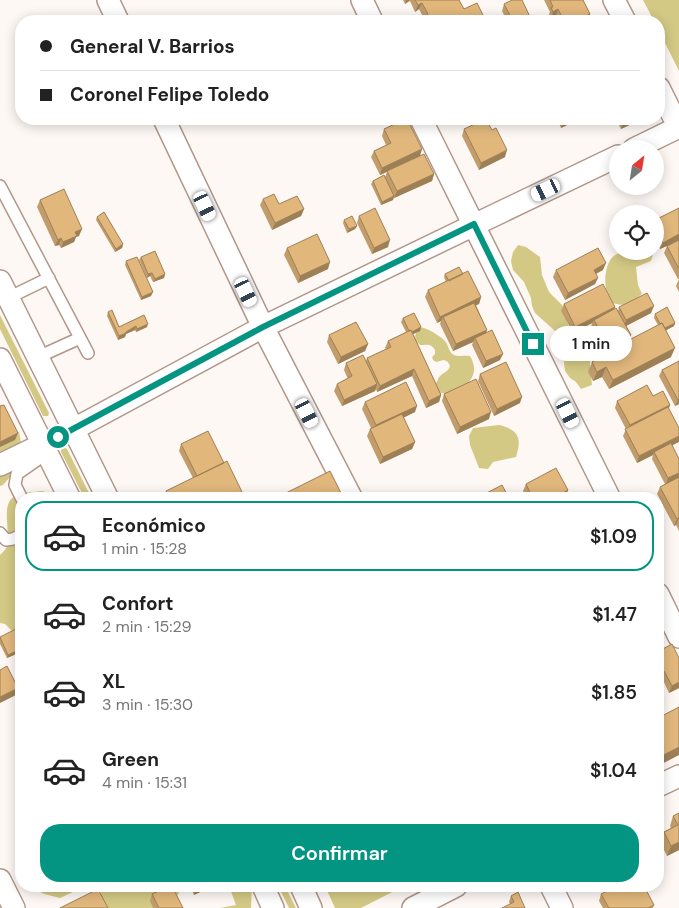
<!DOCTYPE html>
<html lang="es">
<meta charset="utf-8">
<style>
:root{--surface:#fff;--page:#f6f6f6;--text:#222;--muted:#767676;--line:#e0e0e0;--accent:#049482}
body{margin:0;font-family:"DM Sans",sans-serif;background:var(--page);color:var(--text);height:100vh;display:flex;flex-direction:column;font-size:19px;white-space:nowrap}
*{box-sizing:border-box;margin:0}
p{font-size:16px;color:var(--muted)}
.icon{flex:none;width:28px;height:28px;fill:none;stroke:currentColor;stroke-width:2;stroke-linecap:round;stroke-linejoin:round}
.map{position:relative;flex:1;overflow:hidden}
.side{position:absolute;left:15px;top:492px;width:649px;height:400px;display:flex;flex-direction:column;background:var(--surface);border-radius:20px;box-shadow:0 2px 12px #0003}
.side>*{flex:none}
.hud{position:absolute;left:15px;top:15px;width:650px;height:110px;border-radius:20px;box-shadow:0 2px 12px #0003;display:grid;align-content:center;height:110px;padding:0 25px;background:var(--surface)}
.needle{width:32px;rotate:30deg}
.buttons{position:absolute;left:609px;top:140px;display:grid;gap:10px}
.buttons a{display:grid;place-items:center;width:55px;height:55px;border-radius:50%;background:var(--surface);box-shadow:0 2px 12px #0003;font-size:25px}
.end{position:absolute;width:22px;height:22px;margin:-11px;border:6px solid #049482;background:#fff;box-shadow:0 0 0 2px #fff}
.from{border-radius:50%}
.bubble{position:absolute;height:35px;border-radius:18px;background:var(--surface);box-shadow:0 2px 12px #0003;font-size:16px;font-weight:600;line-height:35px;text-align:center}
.car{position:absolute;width:15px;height:30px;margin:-15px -8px;border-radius:6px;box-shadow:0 0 4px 1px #0007;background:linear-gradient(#fff 24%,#345 0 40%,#fff 0 76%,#345 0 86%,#fff 0)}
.hud b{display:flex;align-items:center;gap:18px;height:48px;font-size:19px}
.hud b+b{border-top:1px solid var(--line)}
.hud i{width:12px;height:12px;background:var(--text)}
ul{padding:9px 0 0;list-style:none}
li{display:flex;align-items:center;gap:15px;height:70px;margin:0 10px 8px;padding:0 15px;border:2px solid transparent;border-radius:20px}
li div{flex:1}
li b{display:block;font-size:19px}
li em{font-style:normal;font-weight:600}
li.selected{border-color:var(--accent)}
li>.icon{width:45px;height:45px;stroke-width:1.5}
.primary-button{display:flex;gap:10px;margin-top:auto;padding:10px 25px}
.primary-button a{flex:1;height:58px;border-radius:20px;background:var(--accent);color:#fff;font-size:20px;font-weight:600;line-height:58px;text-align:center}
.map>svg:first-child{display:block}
.green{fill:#d3c985}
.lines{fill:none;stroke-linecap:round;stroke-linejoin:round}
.service-casing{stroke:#b29789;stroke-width:14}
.minor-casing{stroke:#b29789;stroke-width:24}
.service{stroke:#fff;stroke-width:11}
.minor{stroke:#fff;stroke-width:21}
.wall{fill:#c29d6b}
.shaded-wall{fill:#9e8057}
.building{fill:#e1b77c;stroke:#9e8057}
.route{stroke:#049482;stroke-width:6}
</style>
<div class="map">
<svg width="679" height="908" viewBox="0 0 679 908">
<rect width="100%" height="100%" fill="#fef8f5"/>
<!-- green -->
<path class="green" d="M643 0H679V71L659 31V21H654Z
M518 245 526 247 540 257 542 275 549 292 562 305 566 313 567 322 571 331 586 341 591 347 590 365 592 385 581 389 576 382 570 378 565 371 563 355 559 338 555 331 535 313 532 306 531 298 524 282 513 270 511 261 513 252Z
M631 251H654L651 261 636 267 638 285 642 294C632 301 626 308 613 303 611 298 607 293 606 288 604 278 606 261 615 255 620 252 626 253 631 251Z
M0 315 49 413 48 416H43L0 329Z
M420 327C428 328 440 336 445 341 449 345 448 352 454 355 459 357 465 355 470 356 479 371 472 382 459 390 452 393 446 395 439 392L435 385C437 382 438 378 440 376 444 372 448 372 450 366L448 362 444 360 436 362 433 360 432 357 435 354V350C431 343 427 345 420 345 413 339 414 333 420 327Z
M499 425C519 430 522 438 516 457L493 462 488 469 479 468 470 445 469 436 473 428Z
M19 432C25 460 21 465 3 485L0 486V444L4 437Z
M64 447 67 449 92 499H85L61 452V450Z
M43 491 51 494 56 499H21V640L5 624 0 623V555C3 552 6 549 7 546 11 531 0 504 15 496 23 492 34 492 43 491Z
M29 886H76L75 891 60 898 44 894Z
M101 886H179V893L168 908H103L101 901Z
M229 886H252L251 908H220L236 905Z
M278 886H285L296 908H289Z
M325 886H404L361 908H335Z"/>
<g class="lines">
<!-- service casing -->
<g class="service-casing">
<path id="service" d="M0 186 88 353
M6 299 49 278
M38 357 80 338
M22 499 15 485 17 474 47 453
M0 533 6 540 13 539 21 535"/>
</g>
<!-- minor casing -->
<g class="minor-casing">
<path id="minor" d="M108 0 118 21
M362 0 372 21
M614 0 625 21
M659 88 679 128
M164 119 263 327 352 499
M421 119 610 499
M634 149 679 127
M0 281 108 499
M0 359 70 499
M0 465 74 429 263 327 474 225 618 156
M658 594 679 637
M658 786 679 776
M0 880 14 908
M263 886 273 908
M301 886 311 908
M551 886 562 908
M413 908 456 886"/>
</g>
<!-- service -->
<use href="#service" class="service"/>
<!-- minor -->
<use href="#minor" class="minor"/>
</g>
<!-- wall -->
<path class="wall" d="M403 0H459L464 9 486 21H422L423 17 419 9 415 12 410 1 405 4Z
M544 0H583L590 14 587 21H559L556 16 551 18 549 14 550 12Z
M504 4 532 21H507L502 11Z
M557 119H574L573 122 561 128Z
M605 119H640V120L621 129 617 121 608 125Z
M384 129 420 156 434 174 432 181 394 198V197L393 200 381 205 371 184 373 181 385 177 387 172 380 175 371 157 374 151 386 145 382 136Z
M464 129 492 130 505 157 479 170 462 136Z
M263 199 279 204 304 209 301 216 272 230 260 205Z
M40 200 79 236 76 237 74 242 61 248 59 245 55 246 37 207Z
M679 208V279H678L664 253 667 246 660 249 655 239V220Z
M359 216 388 247 372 254 357 223Z
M97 217 123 244 122 248 115 252 96 220Z
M344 220 357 226 355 229 347 233 343 223Z
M618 231V242L614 236 616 232Z
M287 248 328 269 298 283 284 255Z
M141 257 165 274 164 278 153 282 150 276 147 278 139 260Z
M126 261 151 296 141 300 125 265Z
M556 270H603L596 274 595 284 565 300 553 277Z
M445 274H463L481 297 479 304 476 305 487 330 486 333 500 360 483 368 472 345 473 342 453 351 440 324 441 321 437 323 425 297 428 290 446 282 444 277Z
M679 279V292L676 286Z
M564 304 615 307 613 310 618 311 619 307 651 313 626 326 631 335 629 341 658 325 654 318 655 314 675 323 674 326 666 330 671 357 609 389 602 377 593 381 588 372 592 362 599 358 600 355 605 353 591 327 592 323 573 333 561 311Z
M108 312 119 327 144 315 147 327 136 332 135 330 126 334 125 337 118 340 107 316Z
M403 318 421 327 420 331 413 334 441 395 439 402 426 408 412 376 377 392 376 389 375 391 342 406 334 391 337 384 348 379 344 370 346 363 366 361 367 358 386 349 385 348 388 341 406 332 401 322Z
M329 335 368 344 365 351 338 364 327 342Z
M679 361V404L675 406 659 376 662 370Z
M480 374 520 403 494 416 478 381Z
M444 394 489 419 457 434 442 401Z
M653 396 670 405 669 408 672 445 679 459V531L676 525 674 526 657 494 660 487 665 484 652 459 653 455 637 463 623 436 626 429 615 408 617 401Z
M365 402 415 412 403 418 415 442 412 449 380 464 367 436 370 429 371 428 362 409Z
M181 444 224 463 242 492 239 499H163L166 491 193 478 179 451Z
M526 484 568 490 566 496 570 499H527L523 491Z
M21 635V652L7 658 0 644V637Z
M658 651 679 688 669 693 662 678 658 680Z
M679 813V850L667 856 660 842 664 832 671 828 670 826 673 816Z
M190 886H212L194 895Z
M152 894 183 908H153L150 901Z
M601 894 654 905 653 908H603L599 901Z
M511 896 525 908 510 904 509 902Z"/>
<!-- shaded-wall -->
<path class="shaded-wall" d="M406 0H410L405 4Z
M422 3 419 9 415 12 418 5Z
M558 9 556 16 551 18 553 12Z
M590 14 587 21H575Z
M569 119H574L573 122 561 128 564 121Z
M611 119H618L617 121 608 125Z
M631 119H640V120L621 129 624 122Z
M422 149 420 156 380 175 382 168Z
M507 150 505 157 479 170 481 163Z
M434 174 432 181 394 198 397 191Z
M394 196 393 200 381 205 382 202Z
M304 209 301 216 272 230 275 223Z
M357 226 355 229 347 233 349 229Z
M82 229 79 236 76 237 74 242 61 248 63 242 75 232Z
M679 234V240L660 249 663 243Z
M61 238 59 245 55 246 58 240Z
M390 240 388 247 372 254 374 248Z
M123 244 122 248 115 252 116 249Z
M330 262 328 269 298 283 300 276Z
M606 263 603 270 591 276 594 270Z
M152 273 150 276 147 278 148 274Z
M165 274 164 278 153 282 155 279Z
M598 278 595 284 565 300 568 293Z
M153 292 151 296 141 300 142 297Z
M481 297 479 304 444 320 443 317 441 321 437 323 440 317Z
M654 306 651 313 624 327 626 320Z
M615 307 612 313 594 320 592 323 573 333 575 327Z
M675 323 674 326 661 333 663 329Z
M148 324 147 327 136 332 137 329Z
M136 326 135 330 126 334 125 337 118 340 119 336 126 332Z
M421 327 420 331 408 336 410 333Z
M487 330 485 336 475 338 473 342 453 351 456 344Z
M631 335 628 342 605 353 608 347Z
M368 344 365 351 338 364 341 357Z
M675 348 671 357 609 389 613 380Z
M503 354 500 360 483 368 486 361Z
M606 367 602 377 593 381 597 372Z
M414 369 412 376 377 392 380 386Z
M377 384 375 391 342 406 344 400Z
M441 395 439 402 426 408 429 401Z
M522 397 520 403 494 416 497 409Z
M679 399V404L675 406 678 400Z
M670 405 667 412 627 432 630 425Z
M417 406 415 412 373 432 376 425Z
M491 412 489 419 457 434 460 427Z
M18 433 15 440 0 447V442Z
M679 436V442L655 454 654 452 653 455 637 463 639 456Z
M415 442 412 449 380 464 383 457Z
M679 473V478L666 485 668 478Z
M568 490 565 497 562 499H552Z
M242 492 239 499H228Z
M679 518 676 525 674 526 677 519Z
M21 649V652L7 658 8 655Z
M664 671 662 678 658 680 660 674Z
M679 682V688L669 693 672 686Z
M18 688 16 695 0 703V697Z
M679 747V755L658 766V758Z
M679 842V850L667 856 671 846Z
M201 886H212L194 895 196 888Z"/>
<!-- building -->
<path class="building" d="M415 0H459L464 9 477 3 486 21H426L424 17 428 14 422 3 418 5Z
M512 0H522L532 21H513L504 4Z
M550 0H583L590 14 575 21H564L558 9 553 12 551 7H553Z
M406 119H407L422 149 382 168 374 151 391 143 384 129Z
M486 119 492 130 496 128 507 150 481 163 464 129Z
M622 119H631L624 122Z
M424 154 434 174 397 191 387 171Z
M384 175 394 196 382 202 373 181Z
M64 189 82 229 75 232 77 236 63 242 61 238 58 240 40 200Z
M274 194 279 204 297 196 304 209 275 223 263 199Z
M375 208 390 240 374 248 359 216Z
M679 208V234L663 243 655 228V220Z
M104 212 123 244 116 249 97 217Z
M352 216 357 226 349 229 344 220Z
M317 234 330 262 300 276 287 248Z
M679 240V269L667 246Z
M598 248 606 263 594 270 598 278 568 293 556 270Z
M155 251 165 274 155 279 152 273 148 274 141 257Z
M137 257 153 292 142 297 126 261Z
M459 267 463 274 449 281 445 274Z
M468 271 481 297 440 317 428 290Z
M603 284 615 307 575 327 564 304Z
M647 293 654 306 626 320 619 307Z
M474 303 487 330 456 344 443 317Z
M667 307 675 323 665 328 662 323 660 324 655 314Z
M616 308 631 335 608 347 594 320Z
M112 310 119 327 144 315 148 324 137 329 136 326 126 332V333L119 336 108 312Z
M414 313 421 327 412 332 411 330 409 331 403 318Z
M356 322 368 344 341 357 329 335Z
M662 323 675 348 613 380 606 367 597 372 592 362 601 357 600 355Z
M411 330 441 395 429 401 414 369 380 386 367 358 391 347 388 341Z
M492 330 503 354 486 361 475 338Z
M363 355 377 384 344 400 337 384 352 376 346 363Z
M679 361V399L678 400 662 370Z
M506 362 522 397 497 409 480 374Z
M476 379 491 412 460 427 444 394Z
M406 382 417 406 376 425 365 402Z
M647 385 653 396 663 391 670 405 630 425 617 401Z
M4 405 18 433 0 442V406Z
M668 407 679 428V436L639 456 625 429Z
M402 414 415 442 383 457 370 429Z
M208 431 224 463 197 476 181 444Z
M671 443 679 459V473L668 478 654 452Z
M227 461 242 492 228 499H170L166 491Z
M556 468 568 490 552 499H533L526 484Z
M330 471 344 499H274Z
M679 477V519V518L677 519 660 487Z
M502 485 509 498 477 499V498Z
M568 494 570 499H560Z
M18 628 21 635V649L8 655 0 637Z
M672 644 679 658V682L672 686 664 671 660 674 658 670V651H659Z
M7 666 18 688 0 697V670Z
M679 707V747L658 758V718Z
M679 813V842L671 846 664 832 678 825 673 816Z
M169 886H172L183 908H159L152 894Z
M617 886H644L654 905 648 908H609L601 894Z
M98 889 108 908H60Z
M518 892 525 908H502L514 902 511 896Z"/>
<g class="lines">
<!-- route -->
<path class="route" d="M58 437 263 327 474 224 533 344"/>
</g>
</svg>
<div class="buttons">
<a><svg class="needle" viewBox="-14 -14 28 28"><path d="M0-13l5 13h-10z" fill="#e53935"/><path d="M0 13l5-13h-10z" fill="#767676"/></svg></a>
<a><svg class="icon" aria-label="locate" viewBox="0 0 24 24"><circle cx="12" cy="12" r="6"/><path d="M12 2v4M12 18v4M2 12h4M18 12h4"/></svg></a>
</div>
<i class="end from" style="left:58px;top:437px"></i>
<i class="end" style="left:533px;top:344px"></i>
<div class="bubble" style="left:550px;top:326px;width:82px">1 min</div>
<i class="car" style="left:546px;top:190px;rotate:244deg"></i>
<i class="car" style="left:205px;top:206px;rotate:155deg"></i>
<i class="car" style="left:246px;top:292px;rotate:155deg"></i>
<i class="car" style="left:307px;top:413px;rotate:153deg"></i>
<i class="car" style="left:568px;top:413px;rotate:154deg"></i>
<div class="hud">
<b><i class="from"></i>General V. Barrios</b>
<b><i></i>Coronel Felipe Toledo</b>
</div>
<section class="side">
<ul>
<li class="selected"><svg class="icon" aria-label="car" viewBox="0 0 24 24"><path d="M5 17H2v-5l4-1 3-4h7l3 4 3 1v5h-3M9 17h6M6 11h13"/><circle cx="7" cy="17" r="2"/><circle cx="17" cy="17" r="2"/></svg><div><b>Económico</b><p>1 min · 15:28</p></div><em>$1.09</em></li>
<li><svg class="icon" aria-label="car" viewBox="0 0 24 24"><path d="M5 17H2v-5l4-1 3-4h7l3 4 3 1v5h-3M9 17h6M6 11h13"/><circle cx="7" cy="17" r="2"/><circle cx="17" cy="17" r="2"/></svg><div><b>Confort</b><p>2 min · 15:29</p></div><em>$1.47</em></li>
<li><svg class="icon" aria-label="car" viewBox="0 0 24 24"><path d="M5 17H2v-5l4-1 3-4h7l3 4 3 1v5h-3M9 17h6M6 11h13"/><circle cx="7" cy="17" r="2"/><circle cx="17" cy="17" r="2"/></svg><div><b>XL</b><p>3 min · 15:30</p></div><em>$1.85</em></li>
<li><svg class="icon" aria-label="car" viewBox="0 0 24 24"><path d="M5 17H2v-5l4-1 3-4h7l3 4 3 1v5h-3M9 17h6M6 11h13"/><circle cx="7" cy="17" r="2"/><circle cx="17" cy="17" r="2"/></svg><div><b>Green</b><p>4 min · 15:31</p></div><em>$1.04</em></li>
</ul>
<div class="primary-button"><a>Confirmar</a></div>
</section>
</div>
